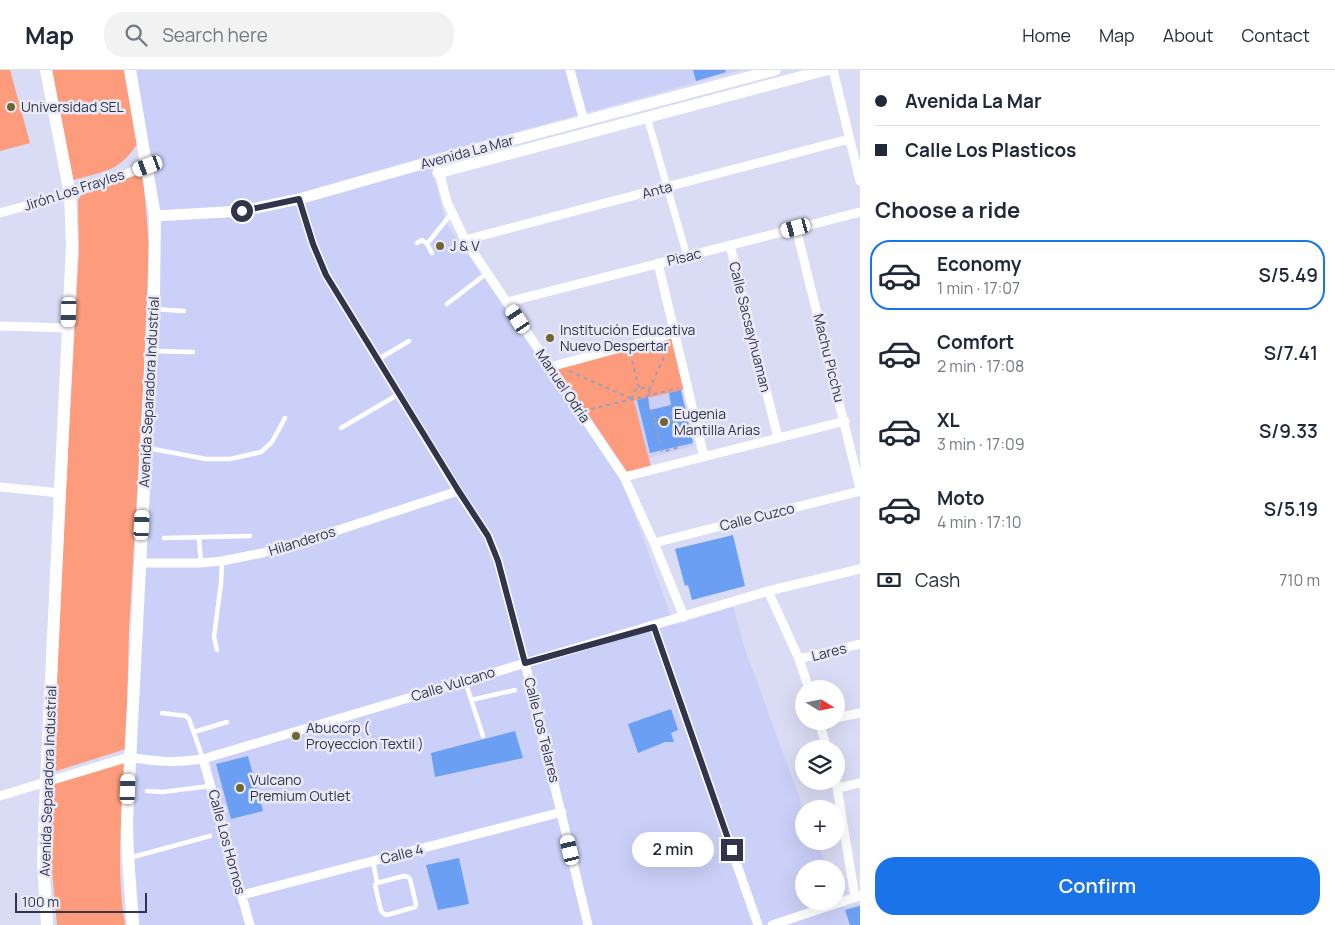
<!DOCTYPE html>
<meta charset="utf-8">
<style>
:root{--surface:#fff;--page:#f2f2f3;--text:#1f2937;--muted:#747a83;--line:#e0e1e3;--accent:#1a73e8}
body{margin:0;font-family:Manrope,sans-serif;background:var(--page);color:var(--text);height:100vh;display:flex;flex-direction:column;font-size:19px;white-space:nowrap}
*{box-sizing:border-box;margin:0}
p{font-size:16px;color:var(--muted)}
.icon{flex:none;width:28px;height:28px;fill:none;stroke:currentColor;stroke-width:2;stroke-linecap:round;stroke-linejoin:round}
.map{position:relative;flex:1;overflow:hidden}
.sheet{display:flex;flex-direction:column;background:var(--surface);width:475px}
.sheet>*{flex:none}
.hud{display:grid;align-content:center;height:110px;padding:0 15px;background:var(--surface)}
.needle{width:32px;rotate:100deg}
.controls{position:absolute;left:795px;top:610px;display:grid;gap:10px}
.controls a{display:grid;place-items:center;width:50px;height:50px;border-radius:50%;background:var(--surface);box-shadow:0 5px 20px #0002;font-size:25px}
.scale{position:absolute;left:15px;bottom:12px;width:132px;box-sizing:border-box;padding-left:5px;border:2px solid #32344c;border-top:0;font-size:14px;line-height:18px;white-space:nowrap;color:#32344c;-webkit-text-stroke:4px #e9eaf6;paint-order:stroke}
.end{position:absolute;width:22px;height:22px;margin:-11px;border:6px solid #32344c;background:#fff;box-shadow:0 0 0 2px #fff}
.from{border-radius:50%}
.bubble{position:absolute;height:35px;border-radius:18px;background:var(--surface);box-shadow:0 5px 20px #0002;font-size:16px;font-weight:600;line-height:35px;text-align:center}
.car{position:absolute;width:15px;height:30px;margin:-15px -8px;border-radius:6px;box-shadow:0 0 4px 1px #0007;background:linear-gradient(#fff 24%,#345 0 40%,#fff 0 76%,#345 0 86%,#fff 0)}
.hud b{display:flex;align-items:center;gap:18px;height:48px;font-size:19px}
.hud b+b{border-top:1px solid var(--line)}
.hud i{width:12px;height:12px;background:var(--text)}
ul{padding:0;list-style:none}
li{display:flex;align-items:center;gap:15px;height:70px;margin:0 10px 8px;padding:0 5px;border:2px solid transparent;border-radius:20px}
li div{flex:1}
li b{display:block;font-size:19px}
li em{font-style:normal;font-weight:600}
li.current{border-color:var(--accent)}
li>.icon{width:45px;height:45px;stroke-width:1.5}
h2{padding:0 15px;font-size:22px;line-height:60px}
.pay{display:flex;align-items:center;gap:12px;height:55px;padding:0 15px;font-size:19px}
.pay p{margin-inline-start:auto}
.primary-button{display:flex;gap:10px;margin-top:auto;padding:10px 15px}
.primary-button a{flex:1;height:58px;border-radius:20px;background:var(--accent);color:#fff;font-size:20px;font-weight:600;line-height:58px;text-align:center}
header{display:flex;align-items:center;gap:30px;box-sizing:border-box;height:70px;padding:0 25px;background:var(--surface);border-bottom:1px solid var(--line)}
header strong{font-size:24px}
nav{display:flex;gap:28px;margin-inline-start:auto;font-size:18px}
.search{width:350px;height:45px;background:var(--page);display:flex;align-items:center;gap:12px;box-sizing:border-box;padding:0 18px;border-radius:20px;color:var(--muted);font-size:19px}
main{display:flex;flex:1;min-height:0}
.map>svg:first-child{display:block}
.built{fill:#cbd0f8}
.green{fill:#fc9c7c}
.building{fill:#6a9ff4}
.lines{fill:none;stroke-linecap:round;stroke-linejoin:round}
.path{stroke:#9c9fb7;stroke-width:2;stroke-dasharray:4 4;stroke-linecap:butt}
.service{stroke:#fff;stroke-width:4.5}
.pedestrian{stroke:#fff;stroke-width:7}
.minor{stroke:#fff;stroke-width:9}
.tertiary{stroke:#fff;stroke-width:11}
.secondary{stroke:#fff;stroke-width:12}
.route{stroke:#32344c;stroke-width:6}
.poi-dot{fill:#6f6633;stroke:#e9eaf6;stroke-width:2}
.labels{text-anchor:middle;stroke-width:5;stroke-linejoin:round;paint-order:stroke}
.poi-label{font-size:14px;fill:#32344c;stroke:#e9eaf6;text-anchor:start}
.street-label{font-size:14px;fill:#32344c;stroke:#e9eaf6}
</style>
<header>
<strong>Map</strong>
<div class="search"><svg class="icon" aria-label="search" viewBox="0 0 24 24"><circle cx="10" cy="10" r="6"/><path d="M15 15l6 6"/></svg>Search here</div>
<nav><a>Home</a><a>Map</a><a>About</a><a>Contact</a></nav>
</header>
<main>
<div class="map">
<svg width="860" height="855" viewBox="0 0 860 855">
<rect width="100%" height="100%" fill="#d9dcf4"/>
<!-- built -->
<path class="built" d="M134 0H741L428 86 446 153 621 407 674 555 733 537 745 579 804 740V771H816L828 799H804V831H836V820L843 838 860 834V855H140L132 762 159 139Z
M681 320 694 376 649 388 634 331Z"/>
<!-- green -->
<path class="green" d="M0 0H10L30 73 0 81Z
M52 0H124L138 73C119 102 105 101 73 110Z
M133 104 143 107 149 176 143 322 129 559 126 679 53 702 65 435 79 181 78 130 85 120Z
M674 266 686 319 634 331 651 397 628 403 557 298Z
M125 692C121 747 116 800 125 855H57L50 778 51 714Z"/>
<!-- building -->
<path class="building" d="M693 0H725L726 2 696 11Z
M681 320 693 373 650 383 637 330 648 327 650 340 671 335 669 323Z
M733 465 745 516 692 530 688 515 685 516 675 479Z
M671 639 678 660 671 663 674 672H665L638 683 628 654Z
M515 661 523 688 435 707 431 683Z
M248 686 263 741 231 749 216 694Z
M459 788 469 834 438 840 426 795Z
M860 836V855H850L845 840Z"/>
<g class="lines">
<!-- path -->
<path class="path" d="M630 283 639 318
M569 301 632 329
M649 320 669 276
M632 329 633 322 639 318H646L652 325
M591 339 679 318
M652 339 662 382 680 377 669 335
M655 353 673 349"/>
<!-- service -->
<path class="service" d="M417 173 422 170 427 174 432 183
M427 174 451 144
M447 234 487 203
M154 239 184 241
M152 281 193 282
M377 290 409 271
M341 358 399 324
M148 378 206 389H230L261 382 272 372 285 348
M164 468 250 466
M199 468 201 493
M217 580 214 567 221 513 222 491
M465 611 483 666
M471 630 515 620
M162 643 186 646 189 649 203 689
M194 662 227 652
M147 721 162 722 210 716
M129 788 210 766
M373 791 377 813
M404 806 408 807 410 809 416 834 415 837 387 845 384 844 381 841 375 815 377 813Z"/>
<!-- pedestrian -->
<path class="pedestrian" d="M647 47 687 186"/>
<!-- minor -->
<path class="minor" d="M570 0 584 51
M833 0 860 111
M436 90 447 132 465 170 624 407 654 473 684 547
M299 129 313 174 326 205 458 421 488 466 498 491 525 593 588 855
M0 143 70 124 148 96
M796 158 860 418
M465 170 849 69
M730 175 778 368
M658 193 704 387
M508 232 860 142
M0 256 69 258
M550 297 675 263
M624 407 845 351
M0 417 60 423
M654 473 860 421
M141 493H201L222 491 262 483 320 466 458 421
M768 521 799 589 809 619
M654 557 758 855
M799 589 860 574
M836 648 860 643
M819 651 827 679
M203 689 250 855
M836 711 855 827
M838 718 860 713
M0 726 129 687C157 692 175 693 203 689L768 521 860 499
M242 825 562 742
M772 855 859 826"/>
<!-- tertiary -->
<path class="tertiary" d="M438 103 826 0
M155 146 242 141 299 129 436 90 775 0"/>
<!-- secondary -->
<path class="secondary" d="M46 0 70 124 72 175 46 712 43 790 47 855
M130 0 155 146 154 224 127 751 128 788 133 855"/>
</g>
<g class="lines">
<!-- route -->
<path class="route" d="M242 141 299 129 313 174 326 205 458 420 488 466 498 491 525 593 654 557 732 780"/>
</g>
<!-- markers -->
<g class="poi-dot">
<circle cx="11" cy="37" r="5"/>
<circle cx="440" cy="176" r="5"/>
<circle cx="550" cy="268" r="5"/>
<circle cx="664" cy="352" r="5"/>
<circle cx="296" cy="666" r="5"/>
<circle cx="240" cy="718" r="5"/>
</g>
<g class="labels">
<!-- poi labels -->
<g class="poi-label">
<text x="21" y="42">Universidad SEL</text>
<text x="450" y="181">J &amp; V</text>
<text x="560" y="265">Institución Educativa<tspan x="560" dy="16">Nuevo Despertar</tspan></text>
<text x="674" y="349">Eugenia<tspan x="674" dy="16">Mantilla Arias</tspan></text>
<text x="306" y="663">Abucorp (<tspan x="306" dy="16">Proyeccion Textil )</tspan></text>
<text x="250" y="715">Vulcano<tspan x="250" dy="16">Premium Outlet</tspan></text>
</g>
<!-- street labels -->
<g class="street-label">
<text transform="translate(467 82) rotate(-15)" y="5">Avenida La Mar</text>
<text transform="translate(74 120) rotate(-18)" y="5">Jirón Los Frayles</text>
<text transform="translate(657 120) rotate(-15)" y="5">Anta</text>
<text transform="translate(684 187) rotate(-14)" y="5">Pisac</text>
<text transform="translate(750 257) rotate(76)" y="5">Calle Sacsayhuaman</text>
<text transform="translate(829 288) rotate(76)" y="5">Machu Picchu</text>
<text transform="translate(563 316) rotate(56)" y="5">Manuel Odría</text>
<text transform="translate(149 322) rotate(-87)" y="5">Avenida Separadora Industrial</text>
<text transform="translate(757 447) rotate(-14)" y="5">Calle Cuzco</text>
<text transform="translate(302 471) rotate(-17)" y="5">Hilanderos</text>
<text transform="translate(829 582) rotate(-14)" y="5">Lares</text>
<text transform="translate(453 614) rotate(-17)" y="5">Calle Vulcano</text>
<text transform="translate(542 660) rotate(76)" y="5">Calle Los Telares</text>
<text transform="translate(48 711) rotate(-88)" y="5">Avenida Separadora Industrial</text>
<text transform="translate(227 772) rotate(75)" y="5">Calle Los Hornos</text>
<text transform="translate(402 784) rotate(-14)" y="5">Calle 4</text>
</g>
</g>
</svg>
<div class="controls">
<a><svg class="needle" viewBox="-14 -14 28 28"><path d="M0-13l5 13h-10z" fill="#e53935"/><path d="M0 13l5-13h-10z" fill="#747a83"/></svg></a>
<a><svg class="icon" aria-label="layers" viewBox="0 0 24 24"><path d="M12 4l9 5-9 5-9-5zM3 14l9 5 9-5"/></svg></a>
<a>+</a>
<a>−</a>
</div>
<div class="scale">100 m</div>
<i class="end from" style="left:242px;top:141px"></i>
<i class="end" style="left:732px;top:780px"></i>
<div class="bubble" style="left:632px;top:762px;width:82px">2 min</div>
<i class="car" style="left:148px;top:96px;rotate:250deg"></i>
<i class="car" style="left:796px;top:158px;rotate:255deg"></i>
<i class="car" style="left:69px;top:242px;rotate:182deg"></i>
<i class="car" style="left:518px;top:249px;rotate:327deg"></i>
<i class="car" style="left:142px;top:455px;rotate:3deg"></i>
<i class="car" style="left:128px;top:719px;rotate:2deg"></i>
<i class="car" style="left:570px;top:780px;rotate:347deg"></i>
</div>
<section class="sheet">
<div class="hud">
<b><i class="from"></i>Avenida La Mar</b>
<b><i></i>Calle Los Plasticos</b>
</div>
<h2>Choose a ride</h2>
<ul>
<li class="current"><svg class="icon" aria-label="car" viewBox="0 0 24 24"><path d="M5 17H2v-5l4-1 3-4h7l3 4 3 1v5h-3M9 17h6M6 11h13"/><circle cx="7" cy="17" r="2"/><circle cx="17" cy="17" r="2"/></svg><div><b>Economy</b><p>1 min · 17:07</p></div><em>S/5.49</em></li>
<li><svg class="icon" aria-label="car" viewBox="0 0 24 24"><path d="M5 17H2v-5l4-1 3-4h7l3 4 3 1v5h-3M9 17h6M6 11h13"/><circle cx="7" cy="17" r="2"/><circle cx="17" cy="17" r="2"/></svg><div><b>Comfort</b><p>2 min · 17:08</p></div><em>S/7.41</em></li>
<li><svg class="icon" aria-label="car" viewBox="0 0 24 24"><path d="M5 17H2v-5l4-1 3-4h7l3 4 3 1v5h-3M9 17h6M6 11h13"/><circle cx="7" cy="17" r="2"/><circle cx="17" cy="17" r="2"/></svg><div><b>XL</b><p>3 min · 17:09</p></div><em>S/9.33</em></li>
<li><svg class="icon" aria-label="car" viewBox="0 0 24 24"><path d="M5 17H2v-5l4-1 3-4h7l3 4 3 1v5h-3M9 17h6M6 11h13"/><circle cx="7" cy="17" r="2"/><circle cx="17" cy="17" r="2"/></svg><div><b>Moto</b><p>4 min · 17:10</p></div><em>S/5.19</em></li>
</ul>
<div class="pay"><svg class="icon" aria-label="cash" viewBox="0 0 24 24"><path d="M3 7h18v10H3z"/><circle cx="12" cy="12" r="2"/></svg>Cash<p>710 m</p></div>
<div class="primary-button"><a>Confirm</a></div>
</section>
</main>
